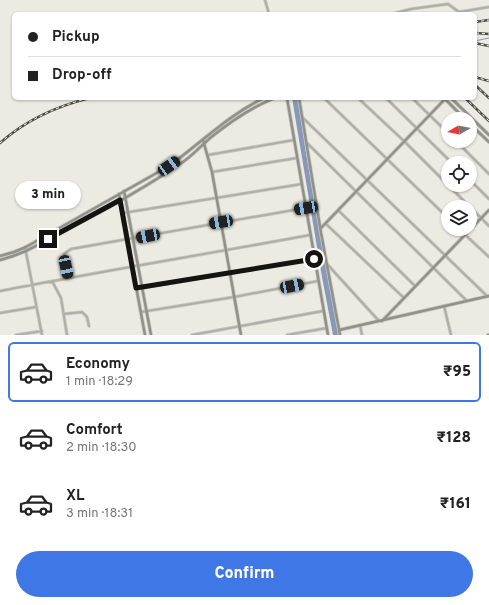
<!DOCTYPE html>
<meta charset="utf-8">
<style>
:root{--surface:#fff;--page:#f6f6f6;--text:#222;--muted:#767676;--line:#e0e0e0;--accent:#4077e7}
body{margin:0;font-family:Overpass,sans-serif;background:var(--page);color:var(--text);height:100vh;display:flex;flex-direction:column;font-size:15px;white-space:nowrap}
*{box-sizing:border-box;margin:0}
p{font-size:13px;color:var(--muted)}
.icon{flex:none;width:22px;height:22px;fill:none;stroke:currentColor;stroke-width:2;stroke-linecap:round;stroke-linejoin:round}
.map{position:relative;height:335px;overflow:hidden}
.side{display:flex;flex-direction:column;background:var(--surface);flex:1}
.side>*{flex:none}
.banner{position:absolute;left:12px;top:12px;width:465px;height:88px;border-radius:6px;box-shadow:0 1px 3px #0004;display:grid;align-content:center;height:88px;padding:0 16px;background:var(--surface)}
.needle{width:26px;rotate:261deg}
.buttons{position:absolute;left:441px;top:112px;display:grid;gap:8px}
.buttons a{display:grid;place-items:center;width:36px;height:36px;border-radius:50%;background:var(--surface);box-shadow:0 1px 3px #0004;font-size:20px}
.end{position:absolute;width:18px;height:18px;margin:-9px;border:5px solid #141411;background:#fff;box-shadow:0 0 0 2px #fff}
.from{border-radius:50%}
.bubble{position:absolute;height:28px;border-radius:14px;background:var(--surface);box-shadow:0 1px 3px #0004;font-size:13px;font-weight:800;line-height:28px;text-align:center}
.car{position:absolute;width:12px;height:24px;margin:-12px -6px;border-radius:5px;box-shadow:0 0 3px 1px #0007;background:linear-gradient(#222 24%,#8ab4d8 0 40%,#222 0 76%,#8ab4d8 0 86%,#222 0)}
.banner b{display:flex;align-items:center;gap:14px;height:38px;font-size:15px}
.banner b+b{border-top:1px solid var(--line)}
.banner i{width:10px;height:10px;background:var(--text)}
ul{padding:7px 0 0;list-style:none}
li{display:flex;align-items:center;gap:12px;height:60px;margin:0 8px 6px;padding:0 8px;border:2px solid transparent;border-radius:6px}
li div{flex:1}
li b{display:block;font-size:15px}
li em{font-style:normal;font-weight:800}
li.active{border-color:var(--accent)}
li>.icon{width:36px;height:36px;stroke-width:1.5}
.cta{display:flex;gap:8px;margin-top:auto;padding:8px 16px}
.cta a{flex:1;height:46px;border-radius:24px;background:var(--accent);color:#fff;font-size:16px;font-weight:800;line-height:46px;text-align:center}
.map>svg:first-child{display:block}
.water{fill:#8798b8}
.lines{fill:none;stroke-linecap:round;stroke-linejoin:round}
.stream{stroke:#8798b8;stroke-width:1}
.street-casing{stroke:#c9c9c1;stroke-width:3.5}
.secondary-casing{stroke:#c9c9c1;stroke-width:4}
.street{stroke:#aeaeab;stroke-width:2}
.secondary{stroke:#91918c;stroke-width:2.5}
.rail-casing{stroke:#4d4d49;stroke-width:2.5}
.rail{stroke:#fffffe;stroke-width:1;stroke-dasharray:3;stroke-linecap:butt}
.route{stroke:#141411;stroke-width:5}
</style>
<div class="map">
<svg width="489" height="335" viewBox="0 0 489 335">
<rect width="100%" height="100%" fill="#ebebe3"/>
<!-- water -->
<path class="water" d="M292 98H298L306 153 339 335H333L322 277Z"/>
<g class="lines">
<!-- stream -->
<path class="stream" d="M475 41 489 38"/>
<!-- street casing -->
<g class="street-casing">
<path id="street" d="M265 0 269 14
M392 14 411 9 448 4 459 12 489 7
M324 98 448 218
M358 98 405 142 470 207
M386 98 452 163
M412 98 448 133
M303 118 487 296
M456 141 489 174
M307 143 467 301
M208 155 294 140
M212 172 297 158
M470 180 489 199
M470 207 489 226
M339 211 415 286
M123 213 302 184
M326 224 404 298
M459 229 489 257
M25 247 42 335
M327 264 379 321
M69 277 64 254 71 249 305 208
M52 281 61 298 67 335
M136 289 314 259
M0 291C103 271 207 254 310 235
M444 306 451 335
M141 312 234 297 318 281
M0 313 36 307
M64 314 82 312 87 317 89 326
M360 325 362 335
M16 335 42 331
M192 335 323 311
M287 335 327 328"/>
</g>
<!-- secondary casing -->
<g class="secondary-casing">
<path id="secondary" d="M287 98 328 335
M299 98 321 233 340 335
M444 98 465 119
M451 98 489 135
M470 124 489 142
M203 140 212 172 241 335
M124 191 151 335
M119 194 145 335
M321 228 446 98
M0 256 14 252 26 247 169 166C201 143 228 115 264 98
M0 260 13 256 26 251C78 224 131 197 180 164 191 157 200 147 210 138 230 122 251 107 275 98
M382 321 489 210
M339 330 489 296
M488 335H489"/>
</g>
<!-- street -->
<use href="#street" class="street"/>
<!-- secondary -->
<use href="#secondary" class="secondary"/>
<!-- rail casing -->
<g class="rail-casing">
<path id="rail" d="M475 22 489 20
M476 33 489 34
M475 43 489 46
M475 77 489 81
M475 85 489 98
M465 98 489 121
M0 143C26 120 57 106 90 98"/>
</g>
<!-- rail -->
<use href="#rail" class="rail"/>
</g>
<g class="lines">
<!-- route -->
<path class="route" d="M48 239 120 200 136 288 314 259"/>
</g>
</svg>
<div class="buttons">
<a><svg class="needle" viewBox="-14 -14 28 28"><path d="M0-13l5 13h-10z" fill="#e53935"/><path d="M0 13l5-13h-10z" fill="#767676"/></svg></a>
<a><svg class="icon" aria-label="locate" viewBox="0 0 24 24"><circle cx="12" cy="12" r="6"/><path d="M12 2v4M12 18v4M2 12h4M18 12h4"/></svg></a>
<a><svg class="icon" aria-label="layers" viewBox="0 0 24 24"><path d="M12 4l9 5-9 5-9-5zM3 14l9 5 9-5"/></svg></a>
</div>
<i class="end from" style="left:314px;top:259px"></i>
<i class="end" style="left:48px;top:239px"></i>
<div class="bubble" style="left:15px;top:181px;width:66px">3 min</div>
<i class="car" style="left:169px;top:166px;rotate:55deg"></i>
<i class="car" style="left:306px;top:208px;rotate:261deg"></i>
<i class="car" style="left:221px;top:222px;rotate:260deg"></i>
<i class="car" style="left:148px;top:236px;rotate:259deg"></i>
<i class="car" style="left:66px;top:267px;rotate:168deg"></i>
<i class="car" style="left:292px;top:286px;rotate:79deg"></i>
<div class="banner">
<b><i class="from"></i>Pickup</b>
<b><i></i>Drop-off</b>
</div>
</div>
<section class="side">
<ul>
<li class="active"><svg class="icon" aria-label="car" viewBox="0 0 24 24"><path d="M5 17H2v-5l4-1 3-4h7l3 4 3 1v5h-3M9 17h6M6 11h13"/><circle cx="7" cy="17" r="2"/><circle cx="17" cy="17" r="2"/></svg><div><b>Economy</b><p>1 min · 18:29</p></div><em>₹95</em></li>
<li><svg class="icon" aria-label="car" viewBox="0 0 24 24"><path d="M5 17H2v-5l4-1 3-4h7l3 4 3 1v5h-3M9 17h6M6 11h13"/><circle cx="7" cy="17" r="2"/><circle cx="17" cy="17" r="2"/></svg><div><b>Comfort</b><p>2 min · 18:30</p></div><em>₹128</em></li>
<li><svg class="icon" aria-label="car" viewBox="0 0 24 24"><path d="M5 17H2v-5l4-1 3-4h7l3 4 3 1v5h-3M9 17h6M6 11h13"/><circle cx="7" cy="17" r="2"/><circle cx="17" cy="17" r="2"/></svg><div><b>XL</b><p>3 min · 18:31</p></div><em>₹161</em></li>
</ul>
<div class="cta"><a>Confirm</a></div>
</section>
